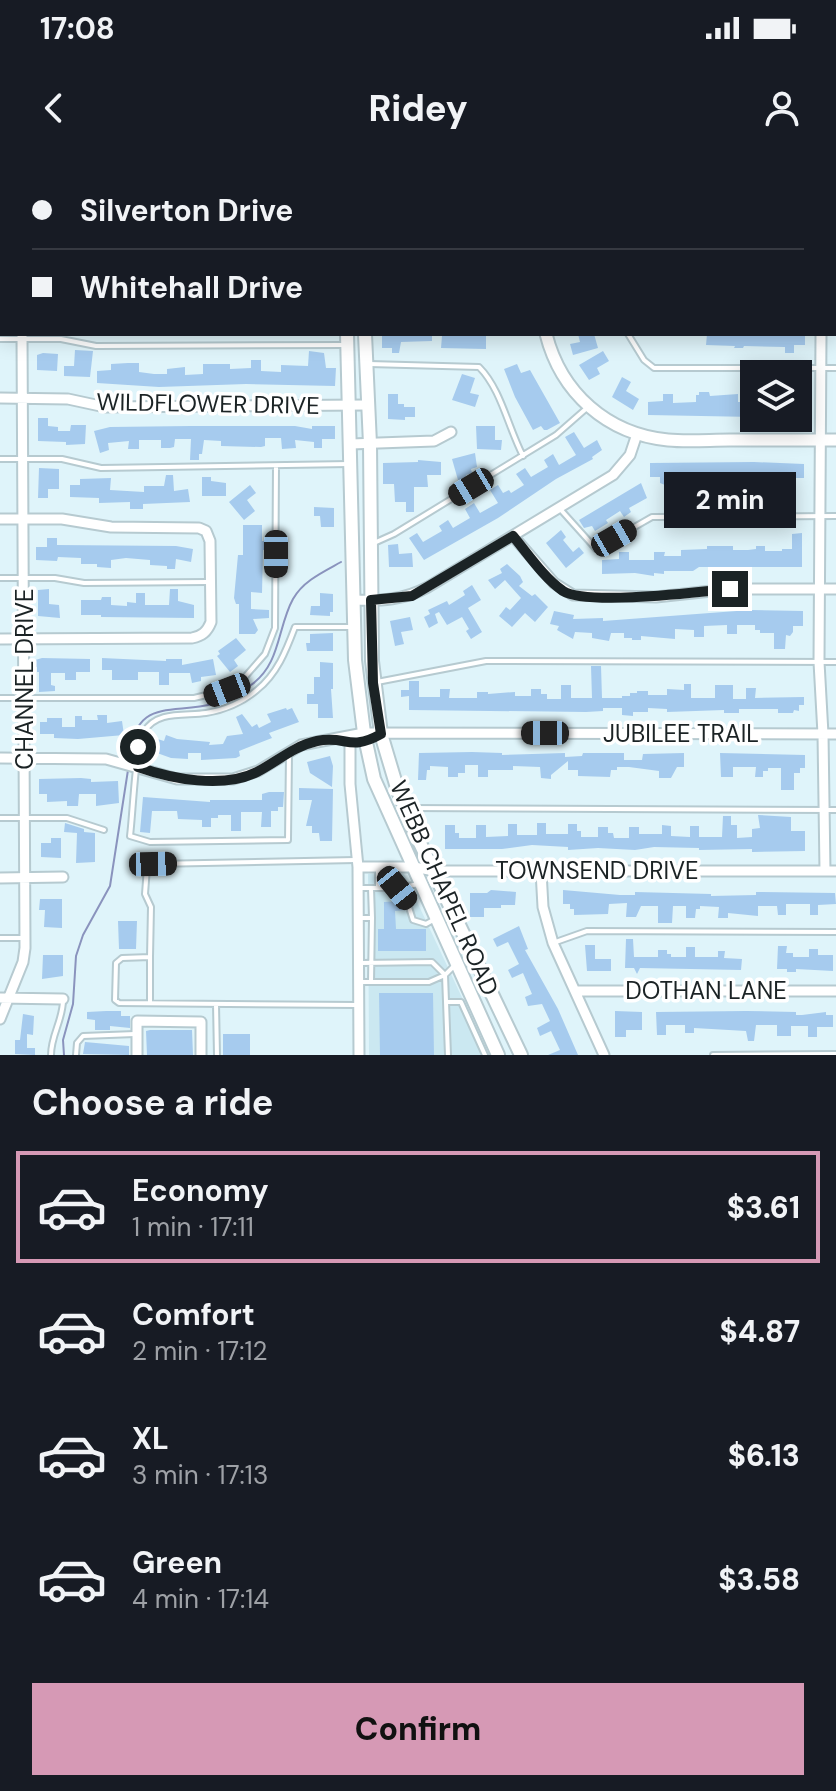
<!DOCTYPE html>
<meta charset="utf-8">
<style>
:root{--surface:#171b24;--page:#20242c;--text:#f1f3f6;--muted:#9ea1a6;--line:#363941;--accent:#d699b5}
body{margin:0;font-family:"DM Sans",sans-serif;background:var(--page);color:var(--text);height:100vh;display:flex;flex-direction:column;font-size:30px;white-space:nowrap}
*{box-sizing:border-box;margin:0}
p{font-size:26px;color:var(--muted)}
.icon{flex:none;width:44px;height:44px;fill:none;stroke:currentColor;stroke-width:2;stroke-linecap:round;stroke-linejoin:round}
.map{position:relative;height:895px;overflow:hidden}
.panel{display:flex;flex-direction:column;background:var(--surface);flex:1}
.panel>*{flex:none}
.hud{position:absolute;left:0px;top:0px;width:836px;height:176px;box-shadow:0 4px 20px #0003;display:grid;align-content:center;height:176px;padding:0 32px;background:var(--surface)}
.tools{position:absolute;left:740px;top:200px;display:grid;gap:16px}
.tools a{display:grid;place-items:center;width:72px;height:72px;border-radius:0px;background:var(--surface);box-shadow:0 4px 20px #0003;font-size:40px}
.end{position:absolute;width:36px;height:36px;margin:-18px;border:10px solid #1b2325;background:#fff;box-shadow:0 0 0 4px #fff}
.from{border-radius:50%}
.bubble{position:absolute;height:56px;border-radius:0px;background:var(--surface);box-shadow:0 4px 20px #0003;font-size:26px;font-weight:800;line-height:56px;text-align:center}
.car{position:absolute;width:24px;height:48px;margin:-24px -12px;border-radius:10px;box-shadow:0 0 6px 2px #0007;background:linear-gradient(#222 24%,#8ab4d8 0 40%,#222 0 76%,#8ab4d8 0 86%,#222 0)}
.hud b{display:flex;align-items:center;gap:28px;height:76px;font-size:30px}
.hud b+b{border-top:2px solid var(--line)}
.hud i{width:20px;height:20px;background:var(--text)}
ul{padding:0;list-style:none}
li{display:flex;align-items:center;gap:24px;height:112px;margin:0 16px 12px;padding:0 16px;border:4px solid transparent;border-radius:0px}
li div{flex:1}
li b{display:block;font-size:30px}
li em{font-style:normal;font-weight:800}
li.current{border-color:var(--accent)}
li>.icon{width:72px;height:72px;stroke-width:1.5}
h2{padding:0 32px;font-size:36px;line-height:96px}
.primary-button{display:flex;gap:16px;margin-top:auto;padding:16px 32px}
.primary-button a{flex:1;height:92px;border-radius:0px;background:var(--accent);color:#111;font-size:32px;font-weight:800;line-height:92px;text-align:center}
.status{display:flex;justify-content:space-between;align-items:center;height:56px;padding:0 40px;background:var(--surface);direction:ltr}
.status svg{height:22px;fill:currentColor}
header{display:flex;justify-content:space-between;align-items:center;height:104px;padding:0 32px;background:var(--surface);font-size:36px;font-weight:800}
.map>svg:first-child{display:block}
.built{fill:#cbe8f1}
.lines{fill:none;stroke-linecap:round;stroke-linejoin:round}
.stream{stroke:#8a93bd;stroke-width:2}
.building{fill:#a6cbee}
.service-casing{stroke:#b6cad0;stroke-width:8}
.minor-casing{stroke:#b6cad0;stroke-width:13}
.tertiary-casing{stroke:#b6cad0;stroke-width:15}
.secondary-casing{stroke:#b6cad0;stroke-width:16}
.service{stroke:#fff;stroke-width:4}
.minor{stroke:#fff;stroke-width:9}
.tertiary{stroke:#fff;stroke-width:11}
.secondary{stroke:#fff;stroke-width:12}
.route{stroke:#1b2325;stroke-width:10}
.labels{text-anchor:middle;stroke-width:7;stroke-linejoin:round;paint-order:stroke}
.street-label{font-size:24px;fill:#1b2325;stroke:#fff}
</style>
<div class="status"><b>17:08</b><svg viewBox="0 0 49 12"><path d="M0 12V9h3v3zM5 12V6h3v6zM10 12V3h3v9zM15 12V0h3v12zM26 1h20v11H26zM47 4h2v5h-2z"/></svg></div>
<header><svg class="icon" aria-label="back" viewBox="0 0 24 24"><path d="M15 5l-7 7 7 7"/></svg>Ridey<svg class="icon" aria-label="person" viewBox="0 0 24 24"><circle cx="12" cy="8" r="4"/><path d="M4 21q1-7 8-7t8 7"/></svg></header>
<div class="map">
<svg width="836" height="895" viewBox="0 0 836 895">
<rect width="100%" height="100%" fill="#dff4fa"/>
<!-- built -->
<path class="built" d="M368 714H404L489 895H369Z"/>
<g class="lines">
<!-- stream -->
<path class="stream" d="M129 600C135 537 169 555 213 544 227 541 240 533 251 525 281 504 277 468 293 439 303 421 323 412 341 402
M64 895 63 880 73 844 76 796 83 775 110 726 128 610"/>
</g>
<!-- building -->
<path class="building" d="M382 174H432V181L401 182 399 193H392V188H382Z
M448 174H486V189L441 188 442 176Z
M578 174H594L598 188 573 195 570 184 580 182Z
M707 174H805V185H794V193H785V187L744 186 743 188H734L735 186 706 185Z
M75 190 93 191 90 217 64 216V206H74Z
M309 191 324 193 326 208H336L335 226 246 224 159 227 97 223V211L111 210V204L128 203H139V212L154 214H167V209L185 207V215L203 214V204H230V209L251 208V200H261V211L281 212V205L308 206Z
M603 191 609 201 597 208 600 214 589 220 579 205Z
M43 193 58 194 57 211 37 210V195Z
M517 204 521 213 530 210 560 263 547 270H544L541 266 533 270 515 237 504 209Z
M462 214 475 218 470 233 479 235 475 247 452 240Z
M622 217 631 222 626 231 639 239 633 250 612 237Z
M699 232H709L710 236 738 234V242H754V257L648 255V242L663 241V234H673V243L696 242V235H699Z
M388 234H398V244H404V247H415V257H405V260L388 259Z
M38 258H48V266L58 267V271H70L71 265H86L85 284 66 285V282L38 281Z
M191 266H295L312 269V266H335V279H322V288H314V282L295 280 296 288 282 289 281 278H265V286L261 287 221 286V281L204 280 202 294H199V300H190L191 279H175L174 287 170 288H161V280H139V289H128L129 281 108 283 109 290 100 293 94 271 110 267Z
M476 266H495V280H502L501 290 477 289Z
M574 272 584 288 597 280 602 290 592 297 593 299 556 319 498 358 424 400 409 378 417 373 423 382 442 371 439 366 448 360 453 368 470 358 465 349 474 343 480 353 498 343 490 330 498 325 503 333 509 330 511 333 524 325 516 314 525 308 531 317 548 307 544 300 553 294 559 305 576 295 565 277Z
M475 293 477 307 471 309 472 313 466 315 467 318 458 320 452 299Z
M418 300 441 302V315H427L428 327H414V352H406V342H395L394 324H383V303L418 302Z
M754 302 804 304V318H788V330L773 329V325H763V318L715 317V322H708V326H698V319H676V325H665L660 323V317H650V303Z
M39 308 59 309V329H48V338H38Z
M166 315H173L174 331 188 329 190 342 143 344V349H130V342L99 343V338L70 337V325H80V319L111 318 110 330 144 332V326H164Z
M202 317H211V321L226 323V336H202Z
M641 323 647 338 629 348 631 352 624 357 620 351 606 360 608 363 595 371 592 366 584 368 579 360Z
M250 325 256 333 247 340 255 351 244 360 229 342Z
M314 347 334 348V367H321L320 356H314Z
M243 365H262V381H266V390H263L262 433 251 432V449L269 450V458L253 459 258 470 255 474H239V444H236L234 438 238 395H243Z
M561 370 566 377 563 380 573 392 579 387 584 393 566 408 546 383Z
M802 373V407H699L693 411H664V414L654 413V416L635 413 602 414V400L619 399V392H629V400H654V392H665L664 396H681V390L707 389V386H733V390H748L756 389V386H765V391H782V389H792V374Z
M47 378H57V385L176 386 193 389 191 402 176 399 175 409H167V406L150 405V400L126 398 111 400V408L97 407V404H81V398L58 397 57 401 36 400V387H47Z
M398 384 399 394 412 393 413 407H389L388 385Z
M507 404 520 416 523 422 519 426 532 436 535 434 548 447 535 462 525 453 512 467 499 456 506 447 510 450 521 438 505 420 495 429 488 420 502 413 500 409Z
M472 425 481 440 468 448 482 472 471 479 466 471 469 469 462 457 447 465 439 452 435 454 438 463 429 468 424 457 430 454 428 450 447 441 449 445 465 435 463 431Z
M49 429V444L59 445 60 458 38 456V430Z
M170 429H178V441L194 445V458L101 457V455H81V440H101L102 437H111V445L127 446V442L136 443V433H145V445H169Z
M320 433 333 434V452H330V456L310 455 311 446H320Z
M750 450 803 451V466H793V472L790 476 786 475 785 489H774V473H760V470H755V465H737V474H727V465L704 466V477H694V470L675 469V479L641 476V480H632V478H624V473H611L609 481 592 478V473L575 472 573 479 557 470 559 466 550 464 554 451 574 455 573 459 603 458V461Z
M410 457 413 470 401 472 404 484 395 486 390 461Z
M333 473V491H307L306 483H310V474Z
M236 478 246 490 234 500 238 506 230 512 217 496 220 494 218 491Z
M42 498 90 499V512H76V520H65V513H51V525L55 526V531L39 532V512H37V507H32V501Z
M102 498 166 501V499H182V505L213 499 216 515 201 517V521L192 523 190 513H169V525H159V512H138V520H112V510H102Z
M320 502 333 503V529H331L333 558H318V544H307V534H314V517H320Z
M591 506H601L602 538H622V536H630V533H637V531H648V535H667V529L684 530V524H691V538H715V525H733V539H746V528H756L755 538 804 537V545H799V551L794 550 793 553H778V549H739V553H724V550L667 552V549L648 548V552H633V556L622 555V548H603V551L586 552 409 550V536L401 537V530H409V521H419V537H440V529H450L449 538H477V532H488V534L515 532V536H531V529H541V534H547V539H561V525H571V538H592Z
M286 548 287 550 292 548 299 562 269 573 272 578 239 591 240 596 236 598 201 600V593H188V599L171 598 146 589 151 577 164 581 166 575 177 579 210 582 209 585 223 584 227 576 243 574 236 557 242 554 252 567 257 564 259 568 271 562 267 554Z
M97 555H107V563L122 561 124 575 78 579 54 578V574H40V562H47V558H62V567H75V556H82V560H98Z
M472 592 502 593V595L565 593V597L582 596 583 593H624V600H642L643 594 684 593V607H677L671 618H659V611L629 607H617V610H611L610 617 578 616V610H568V601L551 615V619L541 618 540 607 513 606V610H488V617H478V605H465V613H458V617H448V607L430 606V610H427L426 620H418L419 593Z
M720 593 805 595V608H800V613H794V630H781V608H768V611H763V617H755L756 607H733V617H721Z
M330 596 333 606 332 627 310 613 307 602Z
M81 618 91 619V622L118 621 119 643 96 646V634H79L78 646H67V641L47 642V634H39V619Z
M299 628 333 629 332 681H320L319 673H312V666H306L312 640H299Z
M269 632H284L283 647H278V651H271V667H261L262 652H241V671H231V655H218V658H211V667H202V660L178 659 177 651H152L150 673 140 672 143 637 210 642V640H262V634Z
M758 655 791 657V671H805V691L752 692V689L699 690V688L654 687 635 690 598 688 568 690V687L532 685 502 689H445V665H455V673H459V678H476V665H486V677L508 676V664H517V675H537V663H546V674H568V664H577V671H581V677H598V667H608V673H613L614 678H629V667H639V674H662V665L671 666V676L690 677V666H699V677H722L723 656H731V665H737V678L752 677V669L760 668Z
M65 663 84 669V672L95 673V702L76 703 77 673 64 672Z
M51 678H61V698L41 697V683H51Z
M491 730 516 732 515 745H501V748H484V757H470V733H487Z
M563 730 620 735H635V732L711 734V736L756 735V732L835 733 836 744 818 745V755H810V744H786V755H778L777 746H758V756L728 753V758H718L719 747 700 746V749H696L695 758H686V746H673L672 763H658V746H641L636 757H626L627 743 609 744 608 754 574 755V749H570V744H563Z
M40 739H62V768L44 767 45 750H39Z
M401 741 405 750 395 751 396 769H426V791H378V769H384V742Z
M118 761H137L136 789H119Z
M519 766 528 789 525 790 558 849 578 895H548L560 890 551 871 540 876 537 868 550 861 542 844 528 846 525 837 532 834 523 813 512 818 508 810 519 804 508 782 497 787 493 779Z
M626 779H633L634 797H658V790H667V794H671V797H686V787H695V797H718V791H725L724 798 742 799 741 810 640 808 637 814 634 808H625Z
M585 785H595V799H611V811H587Z
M778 786H787L786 793H793V797H809V789H818V795H833V811L796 809V812H787V809H777Z
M43 795H63V816L42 819Z
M379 833H433L434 895H380Z
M106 851H121V856H130V868L110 866V870H95V860L87 859V852Z
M615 851 642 852V870H626V877H615Z
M746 851 796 852V855H802L826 852V855H833V867H817V877H808V866H791V876H777V865H756L754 881H748L746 871 694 868V873H685V865H666V875H657L656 852Z
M23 854 34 856 33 875 27 874V888H35V895L15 894V880H20Z
M150 870H192L193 895H147L146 871Z
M223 874H250V895H223Z
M85 882 129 886V895L83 894Z"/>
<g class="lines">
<!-- service casing -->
<g class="service-casing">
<path id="service" d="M261 0V2
M551 0 553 2
M834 6 835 0
M0 58H2
M834 75H836
M628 174 644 200 654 208H836
M0 179H61L96 186 345 185
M369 204 479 207C501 229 508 267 523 296
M0 299H62L101 308 350 304
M561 350 596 389 652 357 836 356
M374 383 394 374 556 275 588 247
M0 418H55L84 423 208 422
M377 522 486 501 836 502
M0 538H194L227 530 244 518 265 494 275 468 276 306
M289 594 288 680 150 682 130 676C133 653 135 587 144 572 156 550 186 556 206 553 224 550 243 542 257 530 277 514 286 491 295 467H351
M408 648 836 650
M0 658H67L104 670
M356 700 153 704 147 707 145 734 151 747 150 797 122 798 116 803 115 840 119 843 357 845
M378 709V728
M419 724 397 728 407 741 413 760 426 764 435 759
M360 728H397L396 709
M361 758H372L371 728
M0 778H25
M553 783 587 771 836 772
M150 797V842
M361 822H429L445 815 432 802 361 803
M371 822 372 758
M446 842H461L485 895
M216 844 217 895
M51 895C51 875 63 860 63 840
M76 895 77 883 83 876 135 874
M448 895 445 815 455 805
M713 895 836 894"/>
</g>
<!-- minor casing -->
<g class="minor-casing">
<path id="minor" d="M631 0 633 2
M0 120H2
M834 142H836
M821 174 819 502 823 574 825 711
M0 238 68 239 105 247 368 245
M351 284 434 281 451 272
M0 359H62L111 367 199 368 206 371 210 381 211 462C207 472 202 476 192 478L0 479
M513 376 554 423 573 435 656 437 730 429H836
M355 440C381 441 404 440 428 427L613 315 630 295 637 274
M350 583V624L358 707 359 895
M0 598 106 599 177 619H233L258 611 301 585 364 573 836 574
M358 707H414L434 711H836
M541 711 543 747 553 783 604 895
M0 718 63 717
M575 831H836
M0 838 63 839
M0 859 23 802 25 788 22 174
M137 895V861L201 862V895"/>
</g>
<!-- tertiary casing -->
<g class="tertiary-casing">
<path id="tertiary" d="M447 0 452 2
M546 174C561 233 607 274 668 280 688 282 710 280 730 280 766 280 801 280 836 280"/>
</g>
<!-- secondary casing -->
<g class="secondary-casing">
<path id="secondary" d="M347 2V0
M365 2V0
M347 174 355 500 364 573 374 619 498 895
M365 174 370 284 372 501 381 574 398 631 419 681 521 895"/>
</g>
<!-- service -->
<use href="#service" class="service"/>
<!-- minor -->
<use href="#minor" class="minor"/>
<!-- tertiary -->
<use href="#tertiary" class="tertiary"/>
<!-- secondary -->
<use href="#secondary" class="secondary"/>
</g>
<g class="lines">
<!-- route -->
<path class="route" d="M138 587V607C172 619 223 629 257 612 278 601 294 586 317 581 347 575 349 592 381 574L373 523 371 440 412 436 513 376C528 394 544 418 563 431 587 446 699 432 730 429"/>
</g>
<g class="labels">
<!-- street labels -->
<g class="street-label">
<text transform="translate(208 244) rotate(1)" y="8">WILDFLOWER DRIVE</text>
<text transform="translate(25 519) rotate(-90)" y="8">CHANNEL DRIVE</text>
<text x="681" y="582">JUBILEE TRAIL</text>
<text x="597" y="719">TOWNSEND DRIVE</text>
<text transform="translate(444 728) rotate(66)" y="8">WEBB CHAPEL ROAD</text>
<text x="706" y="839">DOTHAN LANE</text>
</g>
</g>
</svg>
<div class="tools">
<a><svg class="icon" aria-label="layers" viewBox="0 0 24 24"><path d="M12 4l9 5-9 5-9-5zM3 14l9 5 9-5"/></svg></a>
</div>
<i class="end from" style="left:138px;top:587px"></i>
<i class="end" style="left:730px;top:429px"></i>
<div class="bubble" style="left:664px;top:312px;width:132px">2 min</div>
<i class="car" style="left:471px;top:327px;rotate:239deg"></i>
<i class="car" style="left:614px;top:378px;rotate:60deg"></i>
<i class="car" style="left:276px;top:394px;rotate:180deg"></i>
<i class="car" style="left:227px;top:530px;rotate:249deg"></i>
<i class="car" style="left:545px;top:573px;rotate:270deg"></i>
<i class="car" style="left:153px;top:704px;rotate:89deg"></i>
<i class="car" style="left:397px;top:728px;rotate:141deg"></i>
<div class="hud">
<b><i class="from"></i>Silverton Drive</b>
<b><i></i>Whitehall Drive</b>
</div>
</div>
<section class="panel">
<h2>Choose a ride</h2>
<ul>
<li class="current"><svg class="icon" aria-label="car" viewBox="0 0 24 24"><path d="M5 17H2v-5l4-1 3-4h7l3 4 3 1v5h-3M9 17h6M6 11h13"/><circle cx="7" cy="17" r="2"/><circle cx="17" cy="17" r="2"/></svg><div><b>Economy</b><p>1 min · 17:11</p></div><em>$3.61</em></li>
<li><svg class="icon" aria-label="car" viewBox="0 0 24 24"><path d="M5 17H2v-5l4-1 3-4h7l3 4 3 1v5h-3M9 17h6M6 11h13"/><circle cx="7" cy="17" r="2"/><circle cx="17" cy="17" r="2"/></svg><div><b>Comfort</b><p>2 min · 17:12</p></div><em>$4.87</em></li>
<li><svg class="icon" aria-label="car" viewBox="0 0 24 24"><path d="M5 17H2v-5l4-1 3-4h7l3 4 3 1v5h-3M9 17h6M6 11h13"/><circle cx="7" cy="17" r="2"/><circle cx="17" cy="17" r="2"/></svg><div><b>XL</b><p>3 min · 17:13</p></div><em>$6.13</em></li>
<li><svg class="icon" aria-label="car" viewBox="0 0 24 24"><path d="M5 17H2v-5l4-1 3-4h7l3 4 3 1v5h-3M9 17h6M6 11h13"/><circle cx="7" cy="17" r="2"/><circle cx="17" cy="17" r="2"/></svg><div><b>Green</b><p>4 min · 17:14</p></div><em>$3.58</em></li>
</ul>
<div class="primary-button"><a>Confirm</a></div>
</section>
